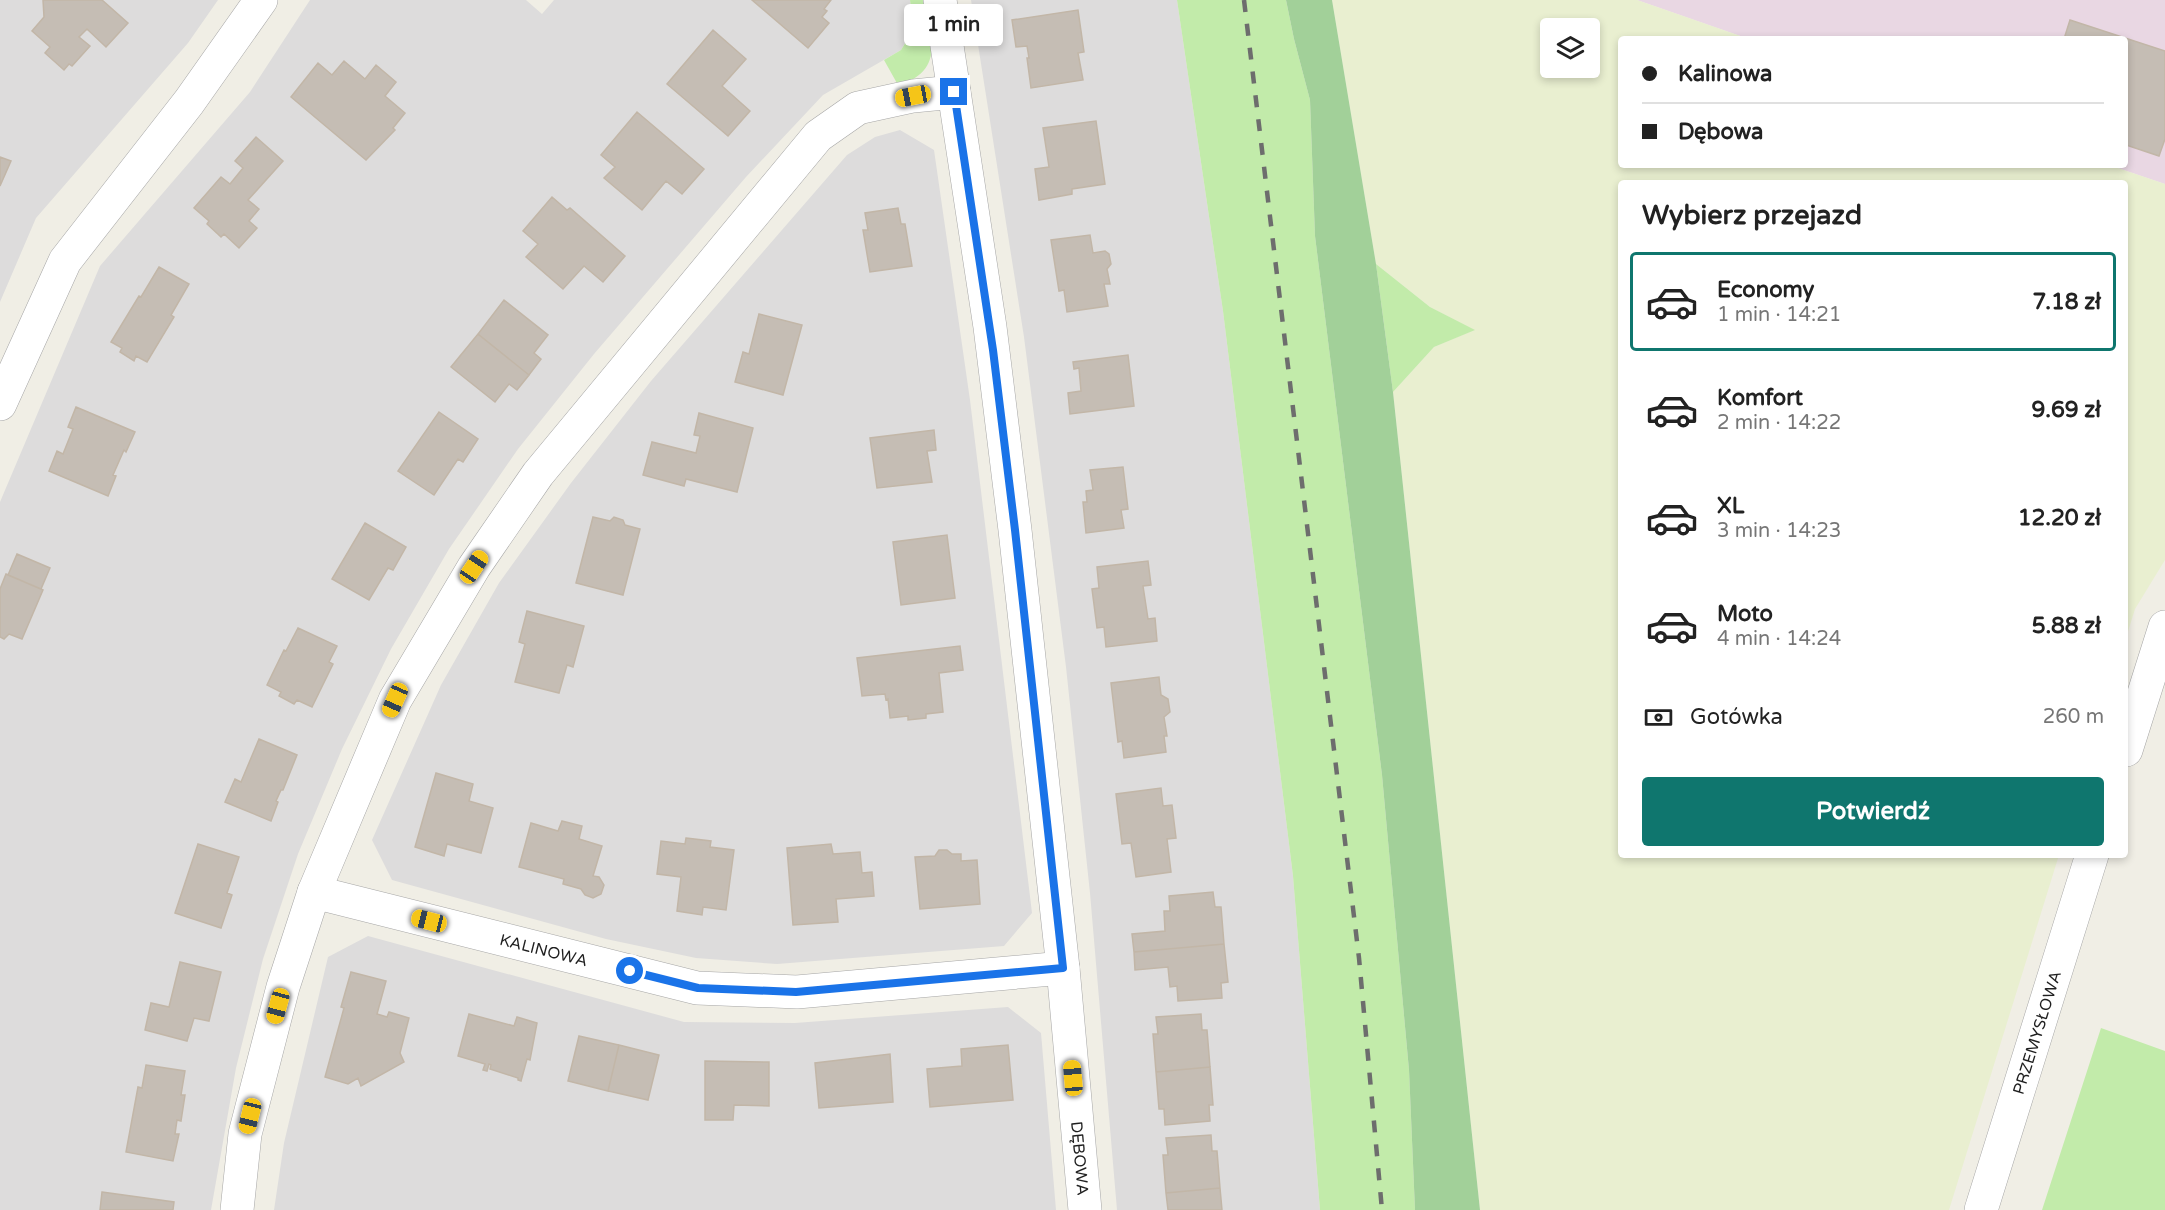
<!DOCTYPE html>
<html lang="pl">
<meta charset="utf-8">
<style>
:root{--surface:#fff;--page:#f6f6f6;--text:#222;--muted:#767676;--line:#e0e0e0;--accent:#0f766e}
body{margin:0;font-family:"Varela Round",sans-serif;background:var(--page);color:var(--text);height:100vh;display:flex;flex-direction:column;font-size:22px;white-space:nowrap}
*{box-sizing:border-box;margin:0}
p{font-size:20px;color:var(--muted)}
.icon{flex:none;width:33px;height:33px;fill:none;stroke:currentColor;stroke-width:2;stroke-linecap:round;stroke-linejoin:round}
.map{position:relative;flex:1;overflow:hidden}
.side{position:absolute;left:1618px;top:180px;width:510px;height:678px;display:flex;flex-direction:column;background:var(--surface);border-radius:6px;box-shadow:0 3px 9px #0003}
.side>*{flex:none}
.banner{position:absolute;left:1618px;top:36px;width:510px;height:132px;border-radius:6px;box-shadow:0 3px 9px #0003;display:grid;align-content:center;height:132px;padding:0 24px;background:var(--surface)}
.controls{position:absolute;left:1540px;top:18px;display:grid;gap:12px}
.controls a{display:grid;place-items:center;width:60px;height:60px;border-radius:6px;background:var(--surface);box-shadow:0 3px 9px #0003;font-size:30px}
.end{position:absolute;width:27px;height:27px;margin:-14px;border:8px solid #1a73e8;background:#fff;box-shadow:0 0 0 3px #fff}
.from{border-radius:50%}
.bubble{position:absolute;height:42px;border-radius:6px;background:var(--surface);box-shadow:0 3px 9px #0003;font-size:20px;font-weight:800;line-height:42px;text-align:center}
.car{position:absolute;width:18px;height:36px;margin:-18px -9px;border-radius:8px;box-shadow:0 0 4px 2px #0007;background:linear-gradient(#f5c518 24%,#345 0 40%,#f5c518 0 76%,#345 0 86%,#f5c518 0)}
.banner b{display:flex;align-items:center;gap:21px;height:57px;font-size:22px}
.banner b+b{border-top:2px solid var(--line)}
.banner i{width:15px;height:15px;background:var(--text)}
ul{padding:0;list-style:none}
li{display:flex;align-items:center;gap:18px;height:99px;margin:0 12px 9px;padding:0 12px;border:3px solid transparent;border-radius:6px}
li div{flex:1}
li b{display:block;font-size:22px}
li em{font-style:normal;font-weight:800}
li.on{border-color:var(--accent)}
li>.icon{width:54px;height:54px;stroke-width:1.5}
h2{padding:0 24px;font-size:27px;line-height:72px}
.pay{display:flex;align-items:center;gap:15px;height:66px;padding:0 24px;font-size:22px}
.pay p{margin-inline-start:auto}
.cta{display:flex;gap:12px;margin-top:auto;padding:12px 24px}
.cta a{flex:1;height:69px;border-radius:6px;background:var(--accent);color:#fff;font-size:24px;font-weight:800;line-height:69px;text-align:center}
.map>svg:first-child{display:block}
.residential{fill:#dddcdc}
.industrial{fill:#e9d7e3}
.farmland{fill:#e9efd0;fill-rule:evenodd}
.grass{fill:#c2ebaa}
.forest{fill:#a2d099}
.building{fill:#c5bdb4;stroke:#c2b6a7;stroke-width:1.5}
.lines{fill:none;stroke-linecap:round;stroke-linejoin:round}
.minor-casing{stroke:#a6a6a6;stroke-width:34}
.minor{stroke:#fff;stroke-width:33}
.rail{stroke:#6d6d6d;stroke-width:4.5;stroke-dasharray:12 12;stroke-linecap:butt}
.route{stroke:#1a73e8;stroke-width:8}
.labels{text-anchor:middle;stroke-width:6;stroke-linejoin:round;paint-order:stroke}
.street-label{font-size:16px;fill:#1f1f1f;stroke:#fff}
</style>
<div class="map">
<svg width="2165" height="1210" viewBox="0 0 2165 1210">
<rect width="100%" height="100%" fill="#f0eee5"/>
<!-- residential -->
<path class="residential" d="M0 0H218L188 43 36 218 0 302Z
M310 0H526L542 14 554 0H910L914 28 901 50 823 95 746 177 594 354 518 449 449 549 391 649 342 749 298 854 263 959 236 1068 211 1210H0V502L100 266 250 92Z
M971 0H1177L1223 311 1293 876 1320 1210H1117L1090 893 1066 667 1024 337Z
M900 130 934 150 970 400 1032 913 1004 946 777 964 696 958 606 939 392 880 372 840 441 685 499 583 571 483 651 381 847 155 875 137Z
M368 936 684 1022 795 1023 1008 1007 1041 1033 1056 1210H274L284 1143 328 957Z"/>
<!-- industrial -->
<path class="industrial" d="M1637 0H2165V184L2109 165H2126V39H1749Z"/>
<!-- farmland -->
<path class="farmland" d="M1332 0H1637L1749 39H1622V165H2109L2165 184V560L2135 609 2126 638V183H1622V855H2059L1949 1210H1480L1393 392 1434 347 1474 330 1430 307 1376 264ZM1551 28H1590V68H1551Z"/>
<!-- grass -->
<path class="grass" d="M910 0H927C931 37 945 72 898 85L884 60 901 50 914 29Z
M1177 0H1286L1294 39 1310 100 1315 236 1382 775 1409 1070 1415 1210H1320L1293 876 1223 311Z
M1376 264 1430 307 1475 330 1434 347 1393 392Z
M2101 1028 2165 1051V1210H2042Z"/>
<!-- forest -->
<path class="forest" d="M1286 0H1332L1376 264 1393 392 1480 1210H1415L1409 1070 1382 775 1315 236 1310 100 1294 39Z"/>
<!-- building -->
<path class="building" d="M43 0H102L128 23 106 47 87 29 79 37 90 46 72 66 69 64 64 70 45 53 50 47 32 31 44 17Z
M752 0H831L824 9 827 11 822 17 829 23 808 48Z
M1078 10 1084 52 1078 53 1083 80 1031 88 1027 58H1029L1027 46 1016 47 1012 20Z
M2070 20 2165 51V139L2159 156 2126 145V39H2064Z
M713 30 746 59 722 86 750 111 728 136 667 84Z
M344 61 365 79 376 65 396 82 385 96 405 113 393 128 395 130 366 160 291 97 318 63 332 75Z
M637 112 704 169 682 194 666 181 642 210 604 178 615 167 601 155Z
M1096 121 1105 184 1072 189V194L1039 200 1035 169 1049 167 1043 128Z
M256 137 283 161 248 200 259 209 249 221 257 228 239 248 224 234 221 237 207 224 209 221 194 208 221 177 230 184 243 168 235 161Z
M0 157 11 161 0 186Z
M552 197 567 210 570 208 625 256 603 282 584 266 563 289 526 257 538 244 523 231Z
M898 208 901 224H905L912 266 870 272 863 230H868L865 213Z
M1090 235 1093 253 1105 251 1109 254 1111 264 1107 269 1110 284H1104L1108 306 1067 312 1064 290 1059 291 1051 240Z
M159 267 189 284 171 315 174 317 147 362 136 356 134 361 120 352 122 348 111 342 139 296 141 297Z
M504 300 548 335 534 353 541 359 529 375 478 334Z
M759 314 802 325 783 395 735 382 743 352 749 354Z
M478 334 529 375 517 390 509 384 495 402 451 367Z
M1128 355 1134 406 1070 414 1068 393 1081 391 1079 368 1074 369 1073 362Z
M76 407 135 432 126 452 124 450 113 475 116 476 108 496 49 471 57 451 63 454 73 429 68 427Z
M439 412 478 439 463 462 458 459 434 495 398 471Z
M699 413 753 428 737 492 686 479 684 486 643 475 652 442 696 453 700 436 694 435Z
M934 430 936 450 927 451 932 482 877 488 870 438Z
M1123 467 1128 509 1121 510 1124 528 1086 533 1083 502H1087L1086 491 1093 490 1090 470Z
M593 517 610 521 614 517 623 520 625 525 640 529 623 595 576 583Z
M365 523 406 547 393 570 388 568 369 600 332 579Z
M947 535 955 598 901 605 893 542Z
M17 554 50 568 41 589 8 575Z
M1148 561 1151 585 1143 586 1148 619 1155 618 1157 641 1106 647 1104 627 1097 628 1092 589 1099 588 1097 567Z
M6 574 43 590 22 639 9 634 4 639 0 637V589Z
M527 611 584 626 573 667 567 665 559 693 515 682 525 644 519 642Z
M298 628 337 646 329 662 333 664 312 707 297 700 294 704 279 696 281 692 267 685 284 650 286 651Z
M960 646 963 670 939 673 943 712 926 714V718L908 720V716L890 718 888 699 886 700 885 694 862 696 857 658Z
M1159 677 1161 695 1168 699 1170 712 1164 717 1167 736H1164L1166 752 1124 758 1122 741 1118 742 1111 683Z
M259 739 297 755 283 790H281L276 801 278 802 271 821 225 802 235 779 241 782Z
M436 773 473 784 469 801 493 808 481 853 447 844 444 856 415 847Z
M1161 788 1163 806 1172 805 1176 838 1167 839 1171 872 1136 877 1131 843 1122 844 1116 794Z
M562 821 582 826 579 839 602 846 593 876 599 877 604 885 601 894 593 898 585 895 581 889 563 884 564 879 519 867 531 823 558 831Z
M686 838 711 841 710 847 734 850 726 910 703 907 702 915 677 911 681 877 657 874 661 841 685 844Z
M198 844 239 857 227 893 232 895 221 928 175 913Z
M831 844 833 854 860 852 862 873 872 872 874 896 836 899 838 922 793 925 787 848Z
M939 850H947L952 854H961V861L977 860 980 904 920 909 915 857 935 856Z
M1213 892 1215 907H1221L1224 944 1134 952 1132 934 1165 931 1164 911H1170L1169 896Z
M1224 944 1228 982 1221 983 1222 998 1178 1001 1177 986 1170 987 1168 967 1135 970 1134 952Z
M180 962 221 972 209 1021 194 1018 187 1041 145 1030 151 1003 169 1007Z
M351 972 386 981 377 1014 387 1017 389 1012 409 1018 400 1053 404 1062 361 1086 358 1078 348 1084 325 1077 344 1008 341 1007Z
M469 1014 514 1026 517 1017 537 1023 530 1060 527 1059 521 1081 518 1080V1078L490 1069 491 1065 489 1064 487 1071 483 1070 485 1064 458 1056Z
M1201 1014 1202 1030H1207L1210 1067 1156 1072 1153 1034H1158L1156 1017Z
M579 1036 619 1045 608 1091 568 1081Z
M619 1045 659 1055 648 1100 608 1091Z
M1008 1045 1013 1100 930 1107 927 1069 962 1066 961 1049Z
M890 1054 893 1102 819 1108 815 1063Z
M705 1061 769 1062V1106L734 1105 733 1120H705Z
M146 1065 185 1071 181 1095H185L181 1121 177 1120 175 1134H179L173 1161 126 1152 138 1087 142 1088Z
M1210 1067 1213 1105H1209L1210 1121 1165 1125 1164 1109H1159L1156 1072Z
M1211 1135 1212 1151H1217L1220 1188 1166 1193 1163 1155H1168L1166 1138Z
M1220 1188 1222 1210H1168L1166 1193Z
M102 1192 174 1202 173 1210H100Z"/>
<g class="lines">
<!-- minor casing -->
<g class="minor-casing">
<g id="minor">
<path id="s1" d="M940 0 990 327 1015 530 1063 968 1085 1210"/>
<path d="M0 404 65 261 189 102 261 0"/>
<path d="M2126 750 2165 627"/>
<path id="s2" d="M314 892 697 988 797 992 1063 968"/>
<path d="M237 1210 245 1134 283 987 314 892 395 700 474 567 538 474 818 136 858 108 913 96 954 92"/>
<path id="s3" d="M1981 1210 2092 855"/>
</g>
</g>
<!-- minor -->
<use href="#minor" class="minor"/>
<!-- rail -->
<path class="rail" d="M1244 0 1359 958 1382 1210"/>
</g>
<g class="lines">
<!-- route -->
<path class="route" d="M630 971 698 988 796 992 1063 968 1015 530 993 350 954 92"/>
</g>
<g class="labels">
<!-- street labels -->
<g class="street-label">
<text dy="6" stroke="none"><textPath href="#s2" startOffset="237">KALINOWA</textPath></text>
<text dy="6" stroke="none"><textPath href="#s3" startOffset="186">PRZEMYSŁOWA</textPath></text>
<text dy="6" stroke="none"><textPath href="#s1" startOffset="1167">DĘBOWA</textPath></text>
</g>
</g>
</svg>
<div class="controls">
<a><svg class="icon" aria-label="layers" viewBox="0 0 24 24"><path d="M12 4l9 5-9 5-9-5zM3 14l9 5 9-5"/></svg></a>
</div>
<i class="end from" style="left:630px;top:971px"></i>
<i class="end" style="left:954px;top:92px"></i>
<div class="bubble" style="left:904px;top:4px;width:99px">1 min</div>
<i class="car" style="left:913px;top:96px;rotate:259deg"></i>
<i class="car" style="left:474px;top:567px;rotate:34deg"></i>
<i class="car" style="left:395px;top:700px;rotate:204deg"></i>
<i class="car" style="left:429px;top:921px;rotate:284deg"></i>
<i class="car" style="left:278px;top:1006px;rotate:195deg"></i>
<i class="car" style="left:1073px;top:1078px;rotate:355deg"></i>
<i class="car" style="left:250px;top:1116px;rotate:194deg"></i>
<div class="banner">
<b><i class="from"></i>Kalinowa</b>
<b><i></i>Dębowa</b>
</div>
<section class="side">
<h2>Wybierz przejazd</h2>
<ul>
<li class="on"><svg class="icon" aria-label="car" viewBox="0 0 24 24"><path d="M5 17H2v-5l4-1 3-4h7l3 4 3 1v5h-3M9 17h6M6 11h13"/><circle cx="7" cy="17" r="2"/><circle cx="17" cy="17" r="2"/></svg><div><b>Economy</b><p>1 min · 14:21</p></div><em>7.18 zł</em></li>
<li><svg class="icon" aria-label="car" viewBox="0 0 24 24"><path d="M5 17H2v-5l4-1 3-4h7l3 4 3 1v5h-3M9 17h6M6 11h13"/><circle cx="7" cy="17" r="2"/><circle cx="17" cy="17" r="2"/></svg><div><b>Komfort</b><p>2 min · 14:22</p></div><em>9.69 zł</em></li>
<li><svg class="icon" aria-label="car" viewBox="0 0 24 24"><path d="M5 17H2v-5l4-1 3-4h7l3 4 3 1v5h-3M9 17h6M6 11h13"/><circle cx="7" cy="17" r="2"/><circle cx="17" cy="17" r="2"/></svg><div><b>XL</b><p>3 min · 14:23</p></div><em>12.20 zł</em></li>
<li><svg class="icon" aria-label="car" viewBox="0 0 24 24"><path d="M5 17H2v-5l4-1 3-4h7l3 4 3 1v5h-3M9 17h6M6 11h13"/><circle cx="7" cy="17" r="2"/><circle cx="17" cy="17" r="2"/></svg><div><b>Moto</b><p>4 min · 14:24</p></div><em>5.88 zł</em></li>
</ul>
<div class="pay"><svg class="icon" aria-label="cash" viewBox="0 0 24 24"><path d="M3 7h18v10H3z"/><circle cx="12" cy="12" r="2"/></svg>Gotówka<p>260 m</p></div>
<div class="cta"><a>Potwierdź</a></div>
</section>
</div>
